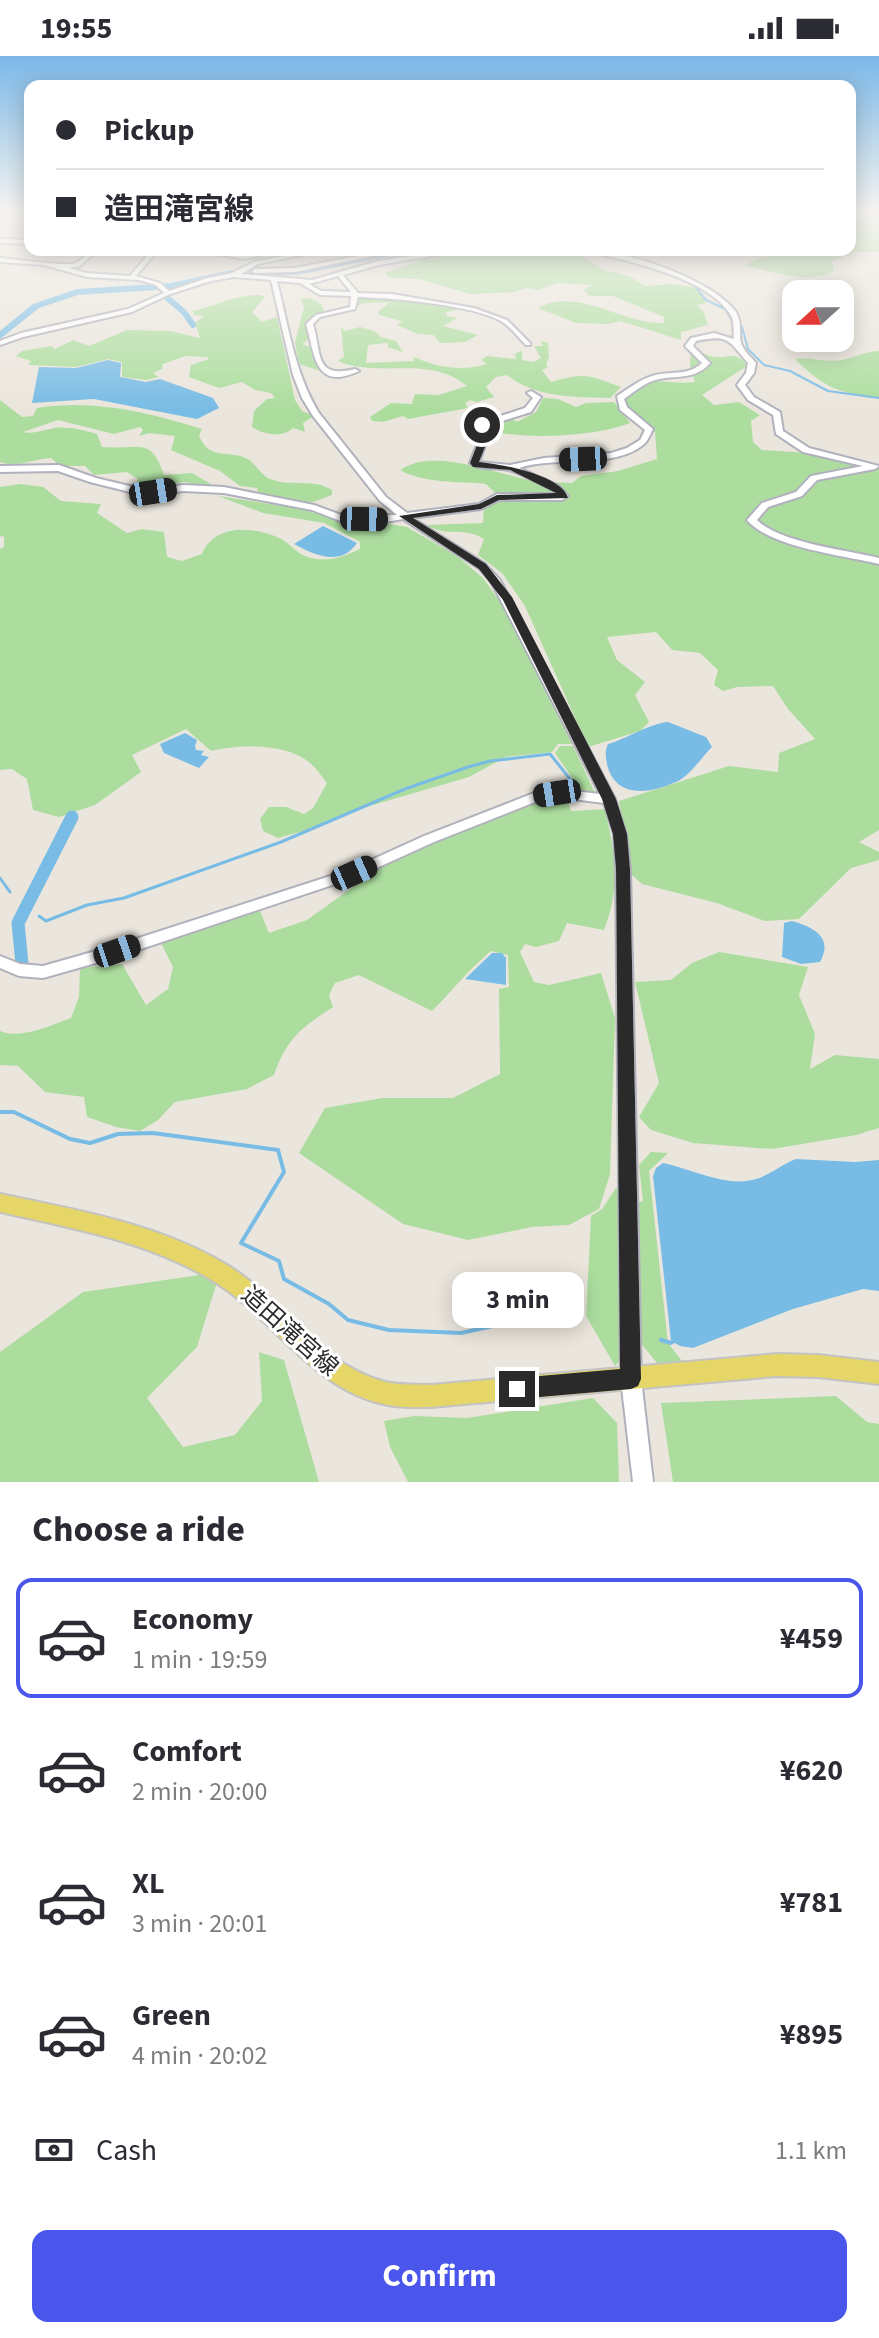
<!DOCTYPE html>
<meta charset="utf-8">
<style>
:root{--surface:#fff;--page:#f7f7f7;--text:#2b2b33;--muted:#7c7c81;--line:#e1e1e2;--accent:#4955eb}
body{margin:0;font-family:"Source Sans 3","Noto Sans JP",sans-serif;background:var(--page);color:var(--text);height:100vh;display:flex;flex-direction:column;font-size:30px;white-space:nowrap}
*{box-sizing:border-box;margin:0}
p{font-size:26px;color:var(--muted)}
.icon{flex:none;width:44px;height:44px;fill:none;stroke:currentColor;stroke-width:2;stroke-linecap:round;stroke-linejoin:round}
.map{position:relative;height:1426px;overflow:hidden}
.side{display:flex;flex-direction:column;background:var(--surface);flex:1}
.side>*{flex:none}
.guide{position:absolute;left:24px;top:24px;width:832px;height:176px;border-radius:16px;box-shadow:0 4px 20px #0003;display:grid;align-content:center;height:176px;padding:0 32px;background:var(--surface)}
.needle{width:52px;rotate:249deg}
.tools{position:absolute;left:782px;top:224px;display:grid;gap:16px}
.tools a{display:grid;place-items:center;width:72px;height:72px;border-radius:16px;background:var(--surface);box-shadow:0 4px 20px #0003;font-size:40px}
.end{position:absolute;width:36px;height:36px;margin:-18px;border:10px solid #2a2a2a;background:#fff;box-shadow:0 0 0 4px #fff}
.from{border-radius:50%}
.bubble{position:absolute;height:56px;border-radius:16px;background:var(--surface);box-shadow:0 4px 20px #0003;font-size:26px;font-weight:700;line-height:56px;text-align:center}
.car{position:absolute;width:24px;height:48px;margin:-24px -12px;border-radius:10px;box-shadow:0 0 6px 2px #0007;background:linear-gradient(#222 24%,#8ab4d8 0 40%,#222 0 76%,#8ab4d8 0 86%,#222 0)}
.guide b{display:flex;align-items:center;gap:28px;height:76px;font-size:30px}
.guide b+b{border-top:2px solid var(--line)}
.guide i{width:20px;height:20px;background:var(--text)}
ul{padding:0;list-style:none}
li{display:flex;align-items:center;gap:24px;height:120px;margin:0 16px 12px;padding:0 16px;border:4px solid transparent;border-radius:16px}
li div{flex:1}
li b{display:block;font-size:30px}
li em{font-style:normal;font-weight:700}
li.on{border-color:var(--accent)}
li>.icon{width:72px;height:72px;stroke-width:1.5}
h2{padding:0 32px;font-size:36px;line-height:96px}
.pay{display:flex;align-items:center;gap:20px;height:88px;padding:0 32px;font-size:30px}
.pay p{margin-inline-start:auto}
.button{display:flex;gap:16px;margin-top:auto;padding:16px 32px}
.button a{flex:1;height:92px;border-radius:16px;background:var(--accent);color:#fff;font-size:32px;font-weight:700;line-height:92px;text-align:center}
.status{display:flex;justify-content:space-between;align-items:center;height:56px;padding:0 40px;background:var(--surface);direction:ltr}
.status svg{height:22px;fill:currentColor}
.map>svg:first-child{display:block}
.green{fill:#acdd9e}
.water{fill:#78bce5}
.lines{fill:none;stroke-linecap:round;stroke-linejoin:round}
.stream-far2{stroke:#78bce5;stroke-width:2}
.stream-far1{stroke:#78bce5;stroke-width:3}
.stream{stroke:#78bce5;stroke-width:4}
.canal-far1{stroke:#78bce5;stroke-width:6}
.canal{stroke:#78bce5;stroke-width:13}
.river{fill:#78bce5;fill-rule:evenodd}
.minor-casing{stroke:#b0b1bc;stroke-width:4}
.major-casing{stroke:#c3c3c3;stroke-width:4}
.minor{fill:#fff;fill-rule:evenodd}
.major{fill:#e5d667;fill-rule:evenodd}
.route{fill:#2a2a2a}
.labels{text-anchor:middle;stroke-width:6;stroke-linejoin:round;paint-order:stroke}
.near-street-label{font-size:24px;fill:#2a2a2a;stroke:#fff}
</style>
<div class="status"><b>19:55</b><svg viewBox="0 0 49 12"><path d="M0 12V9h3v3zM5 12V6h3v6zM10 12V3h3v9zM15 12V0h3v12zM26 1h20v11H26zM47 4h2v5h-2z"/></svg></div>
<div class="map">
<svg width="879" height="1426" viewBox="0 0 879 1426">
<rect width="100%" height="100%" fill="#ebe6dd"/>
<!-- green -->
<path class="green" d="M850 162 879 168V196H856L832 205 834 215C805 229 774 216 745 209 768 194 822 194 850 194Z
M468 194H571L604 214 629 220 645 230 672 228 698 232 706 247 697 249 703 255 708 269 681 276V284L620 265 608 268 576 267 538 252C578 230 624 269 664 267V261L613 240H590L583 234 592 229 557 227 538 234 526 232 514 236 470 238 419 223 389 222 385 217 430 201Z
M260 239 265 241 252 256 262 266 277 261 295 344 302 355 314 360 303 367 305 376 293 372C283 382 263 379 252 371L254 355 267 343 275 342 271 337 255 334 242 326 219 332 189 321 191 309 209 303 208 301 185 300 163 308 162 313 153 317 159 321 146 324 122 321V306L108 303 76 311 28 309 31 305 16 300 22 295 52 290 55 293 73 284 89 290 127 274 170 275 200 282 195 267 204 260 194 259 193 255C216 250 235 239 260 239Z
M359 240H378L460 253 446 256 447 260 457 262 443 270 478 279 465 286 440 287 434 279 418 278 397 269 402 265 379 259 378 256 390 246 364 247 356 251Z
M310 242 321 248 324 255 307 266 309 283 302 288 311 291 315 306 324 316 299 308 295 286 304 251 301 243Z
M341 271 345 275 360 271 374 275 381 281 396 285 403 296 388 291V287L368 289 366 307 414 305V301C436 311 462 316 487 308L481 304 487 300 516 303 515 298 522 294V304L534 306 541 302 534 290H543L541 285 548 287 549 301 546 308 548 311 542 314 551 326C587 316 587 319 621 331L610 342C574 341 536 342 507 319L496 321 486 331 494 341 477 346 470 344 465 347 468 352 408 363 403 360 383 366 372 365 370 361 391 347 412 348 415 338 439 339 467 330C428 298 380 323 338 305L344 301Z
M691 290C697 293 703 298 710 300 726 305 735 292 747 310L702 339 714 349 739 346 760 359 751 365 753 386 762 394 809 397 835 404 879 409V774L859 786 879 796V804L851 812 799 863 765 865 717 847 642 828 631 818 619 745 729 710 778 716 779 697 815 683 788 653 773 630 737 631 723 635 714 629 718 614 700 597 672 594 656 576 607 581 617 604 645 626 635 639 649 666 640 675 588 691 525 550 502 517 478 499 484 483C464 470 447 482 427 469L483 467 484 451 497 439 486 428C458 425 426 428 400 414 434 390 498 419 535 425 547 427 560 426 572 427L581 420 618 415 657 403 655 376 622 345C651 314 661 330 695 326L690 309Z
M879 295V342C839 337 824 332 795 303 812 301 825 307 841 304 854 302 863 296 879 295Z
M543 342 558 343 576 351 586 347 614 346 630 367C595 381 523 384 486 374L485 368 510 361 517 366 536 356Z
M0 344 22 361 33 360 37 352C94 343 146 356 202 373L199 379C208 405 229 394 246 402 255 406 260 419 270 423 290 431 313 422 332 434V439L310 447 258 438 257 432 240 430 220 415 171 394 175 380 149 377 139 380 143 374 140 371 114 378 58 364 23 376C34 378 39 375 50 373 65 369 82 374 97 378L102 391C138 394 151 379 164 419L192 417 211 428 203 431 185 426 135 431 138 423 127 416 94 419 85 410H60L51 402C33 403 17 412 0 406Z
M20 428 43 431 61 445 101 448 97 457 127 477 142 473 164 476 167 501 182 505 202 498C214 468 253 470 279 482 289 486 295 496 305 500 324 508 343 501 360 493V486L324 467 263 457 218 440 296 452 341 464H367L407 471 457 500 483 522 503 550 572 688H558L552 696 506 701 469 721 349 756 318 771 278 782 263 775 260 763 269 751H286L304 758 313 752 327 727C322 721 317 713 310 707 287 687 239 688 211 695L186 673 132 699 141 716 95 749 59 761 33 754 27 723 12 713 0 714V493L4 491V481L0 480V431Z
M560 690H573L595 737 573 735 577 729 555 697Z
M556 740 567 742 571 755 605 753C615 797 621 831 604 874L567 867 559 885 536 891 525 888 520 896 534 926 549 929 601 917 615 962 610 1118 599 1153 569 1169 532 1171 468 1184 403 1168 299 1097 325 1052 382 1042H453L500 1018 499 933 509 931 508 899 491 895C469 913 452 935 432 955L359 919 335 927 329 939 333 951C301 972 287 982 274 1019L247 1033 175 1046 158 1064 140 1075 116 1071 87 1061 84 1041 45 1036 18 1010 0 1009V975C21 984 51 969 71 962L79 941 80 912 122 908 146 949 168 933 173 911 160 885 260 855 269 877 307 864 392 803 515 751Z
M719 896 808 911 799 939 815 978 810 1013 835 999 879 1003V1072L856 1079 772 1093 693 1087 651 1074 639 1061 659 1027 635 926 671 924 692 907Z
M651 1096 668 1097 649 1115 668 1287 685 1309 657 1307 639 1285 636 1147 643 1145 639 1109Z
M616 1132 624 1140 621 1304 615 1310 586 1260 591 1160 602 1153Z
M220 1216 197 1291 147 1342 183 1391 235 1379 262 1345 259 1296 284 1304 319 1426H0V1296L83 1236Z
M836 1340 867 1366 879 1368V1426H673L661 1347Z
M593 1342 617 1367 619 1426H408L390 1391 384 1365 414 1360 467 1362Z"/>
<!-- water -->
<path class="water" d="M108 304 121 307 120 321 146 326 160 323 213 342 219 352 197 363 94 343 32 347 39 311 76 312Z
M323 470 357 487C340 512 313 498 294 488Z
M668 666 706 681 712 691C701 702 690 720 676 726 651 737 618 743 608 712 606 703 604 697 608 688 626 683 651 667 668 666Z
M185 677 197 684 195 690 196 694 204 695 201 699 209 701 199 712 164 697 160 688Z
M792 865C813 871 834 881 820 906L801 908 782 901 784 867Z
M492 897H502L506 902V929L465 923Z
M796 1103 855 1106 879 1104V1235L863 1233 793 1253 693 1292 680 1290 671 1285 653 1120 656 1112 663 1107C693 1113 726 1132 756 1123 770 1119 782 1108 796 1103Z"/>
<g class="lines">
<!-- stream-far2 -->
<path class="stream-far2" d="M692 227 706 244 725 253 733 266
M742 271 748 293 764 309 790 315 828 335 879 342"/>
<!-- stream-far1 -->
<path class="stream-far1" d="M0 822 10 836
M39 860 46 865 87 849 124 842 281 786 405 733 468 711 490 705 550 698 574 728"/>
<!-- stream -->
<path class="stream" d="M0 1056H14L70 1083 90 1087 118 1078 153 1077 278 1094 284 1116 241 1187 279 1205 284 1223 329 1248 348 1264 389 1274 461 1277 524 1263 575 1266
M661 1284 671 1287 675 1284"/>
<!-- canal-far1 -->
<path class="canal-far1" d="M166 241 184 256 193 269"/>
<!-- canal -->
<path class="canal" d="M22 908 18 867 72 761"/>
<!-- river -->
<path class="river" d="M402 194H421L296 219 232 220 171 233 78 239 39 252 0 283V275L33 248 77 233 171 227 232 214 296 213Z"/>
<!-- minor casing -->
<g class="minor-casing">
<path id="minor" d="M0 183 30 184V188L0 187Z
M91 194H97L80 210 69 212 87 217 130 220 152 194H158L136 220 160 227 169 235 208 222 232 217 254 206 313 194H325L258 208 241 218 312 224 378 205 451 194H466L379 209 343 219 358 237 392 238 474 252 507 264 530 287V289H526C519 282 512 273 504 267 478 249 391 242 358 241L355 253 320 261 313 268C322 298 314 323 355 313L359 315C314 336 315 298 306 268L316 259 350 251 351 240 320 239 300 227 277 225C288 269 295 318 319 357L386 441 407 457 479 448 497 438H557L553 434C539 428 524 418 509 414 495 411 482 415 470 407L480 381 479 367 525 352 533 342 527 337 531 335 541 341 531 356 486 370 488 381 479 406 510 409 544 402 611 397 627 392 640 384 645 374 620 354 617 340C628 333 639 324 652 320 670 314 687 321 702 307L685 290 691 282 714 277 734 283C733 275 735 265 730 258 711 228 657 213 624 204 612 201 599 199 588 194 626 194 713 224 736 256 742 266 739 276 741 287 744 295 750 300 756 307L754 317 745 329 754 341 780 356 783 375 809 392 879 410 875 413 817 424 802 440 768 451 757 464C780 487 847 494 879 502V508C843 499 771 492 747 464L762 447 796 436 811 420 863 410 803 396 776 378 773 359 748 344 737 329 746 317 748 307C728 284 729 278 696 285L693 290 710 307C695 324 679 319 660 323 647 325 635 335 624 343L627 351 653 373C650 379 648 385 643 389 614 413 554 400 519 412L559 430 568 440 562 444H499L481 453 412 462 485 508 500 524 615 743 626 778 630 813 641 1323 653 1426H633L621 1323 616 813 614 778 604 747 557 741 540 744 434 786 359 820 117 901 43 922 19 920 0 912V900L20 908 43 910 117 889 349 814 424 780 534 737 557 733 600 738 491 525 479 512 403 463 386 466H343L312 454 224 437 183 435 146 440 90 426 58 415 0 416V410L59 409 96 422 146 434 183 429 224 431 314 449 344 460 397 459 380 445 313 360 302 342 293 319 271 224 234 221 211 225 170 238 132 256 23 281 0 289V285L21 277 128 253 164 237 156 229 139 224 87 221 44 209 0 206V202C13 203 69 211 76 207 81 205 87 198 91 194ZM338 220 351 236 321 235 309 228Z
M211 194 244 199 260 197 263 199 244 203 209 197Z
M389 194H401L295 216 255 217 252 215 255 213 295 212Z"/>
</g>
<!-- major casing -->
<g class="major-casing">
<path id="major" d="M0 1138C77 1154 159 1168 227 1209 282 1242 318 1307 382 1325 398 1330 415 1328 431 1329L777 1298 818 1299 879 1306V1328L818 1321 777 1320 431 1351C417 1351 402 1352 388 1349 312 1335 273 1260 210 1223 146 1185 71 1172 0 1156Z"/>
</g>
<!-- minor -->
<use href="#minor" class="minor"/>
<!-- major -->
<use href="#major" class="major"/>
</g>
<!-- sky -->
<linearGradient id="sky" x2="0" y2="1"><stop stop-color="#7bb7e7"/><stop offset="0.44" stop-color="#f6f4f0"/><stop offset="1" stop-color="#f6f4f0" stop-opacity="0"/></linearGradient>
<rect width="879" height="354" fill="url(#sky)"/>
<!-- route -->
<path class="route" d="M479 367 487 369 489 381 479 406C501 408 562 419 568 442L499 444 481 453 413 462 486 508 512 541 616 743 627 778 630 813 641 1323 638 1330 631 1333 517 1343 509 1340 506 1333 509 1325 517 1322 620 1313 616 813 613 778 602 743 503 544 479 513 399 460 479 448 497 439 556 437 510 414 473 411 470 407 480 381Z"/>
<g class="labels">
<!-- near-street labels -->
<g class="near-street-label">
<text transform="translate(290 1275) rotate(42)" y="8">造田滝宮線</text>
</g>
</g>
</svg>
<div class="tools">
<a><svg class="needle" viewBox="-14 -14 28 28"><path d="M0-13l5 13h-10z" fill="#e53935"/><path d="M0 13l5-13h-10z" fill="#7c7c81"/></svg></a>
</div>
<i class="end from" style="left:482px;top:369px"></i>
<i class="end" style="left:517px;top:1333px"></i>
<div class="bubble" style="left:452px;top:1216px;width:132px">3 min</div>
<i class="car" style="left:583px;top:403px;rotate:268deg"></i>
<i class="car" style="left:153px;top:436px;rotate:81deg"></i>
<i class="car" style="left:364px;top:463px;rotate:91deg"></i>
<i class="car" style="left:557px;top:737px;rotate:261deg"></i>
<i class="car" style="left:354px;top:817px;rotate:66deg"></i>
<i class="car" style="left:117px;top:895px;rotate:71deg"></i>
<div class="guide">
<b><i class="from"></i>Pickup</b>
<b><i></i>造田滝宮線</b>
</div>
</div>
<section class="side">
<h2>Choose a ride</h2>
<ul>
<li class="on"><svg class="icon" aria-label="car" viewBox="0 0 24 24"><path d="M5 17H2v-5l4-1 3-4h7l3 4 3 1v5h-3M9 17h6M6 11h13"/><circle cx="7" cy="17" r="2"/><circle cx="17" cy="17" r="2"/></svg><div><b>Economy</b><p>1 min · 19:59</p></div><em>¥459</em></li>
<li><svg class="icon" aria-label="car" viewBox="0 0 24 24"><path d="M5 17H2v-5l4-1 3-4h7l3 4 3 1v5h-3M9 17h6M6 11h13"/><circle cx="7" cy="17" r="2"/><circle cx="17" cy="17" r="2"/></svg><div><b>Comfort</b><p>2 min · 20:00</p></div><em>¥620</em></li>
<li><svg class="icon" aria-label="car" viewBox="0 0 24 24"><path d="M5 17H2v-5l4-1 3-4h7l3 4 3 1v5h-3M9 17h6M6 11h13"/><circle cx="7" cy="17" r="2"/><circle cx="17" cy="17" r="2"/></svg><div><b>XL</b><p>3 min · 20:01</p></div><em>¥781</em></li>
<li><svg class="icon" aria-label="car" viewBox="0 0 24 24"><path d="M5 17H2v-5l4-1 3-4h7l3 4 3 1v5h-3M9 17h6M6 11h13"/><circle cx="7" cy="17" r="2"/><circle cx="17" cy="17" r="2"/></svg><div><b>Green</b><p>4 min · 20:02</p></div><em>¥895</em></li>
</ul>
<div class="pay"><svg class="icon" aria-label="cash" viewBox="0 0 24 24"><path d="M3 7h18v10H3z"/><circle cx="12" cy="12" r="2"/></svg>Cash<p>1.1 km</p></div>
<div class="button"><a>Confirm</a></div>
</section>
